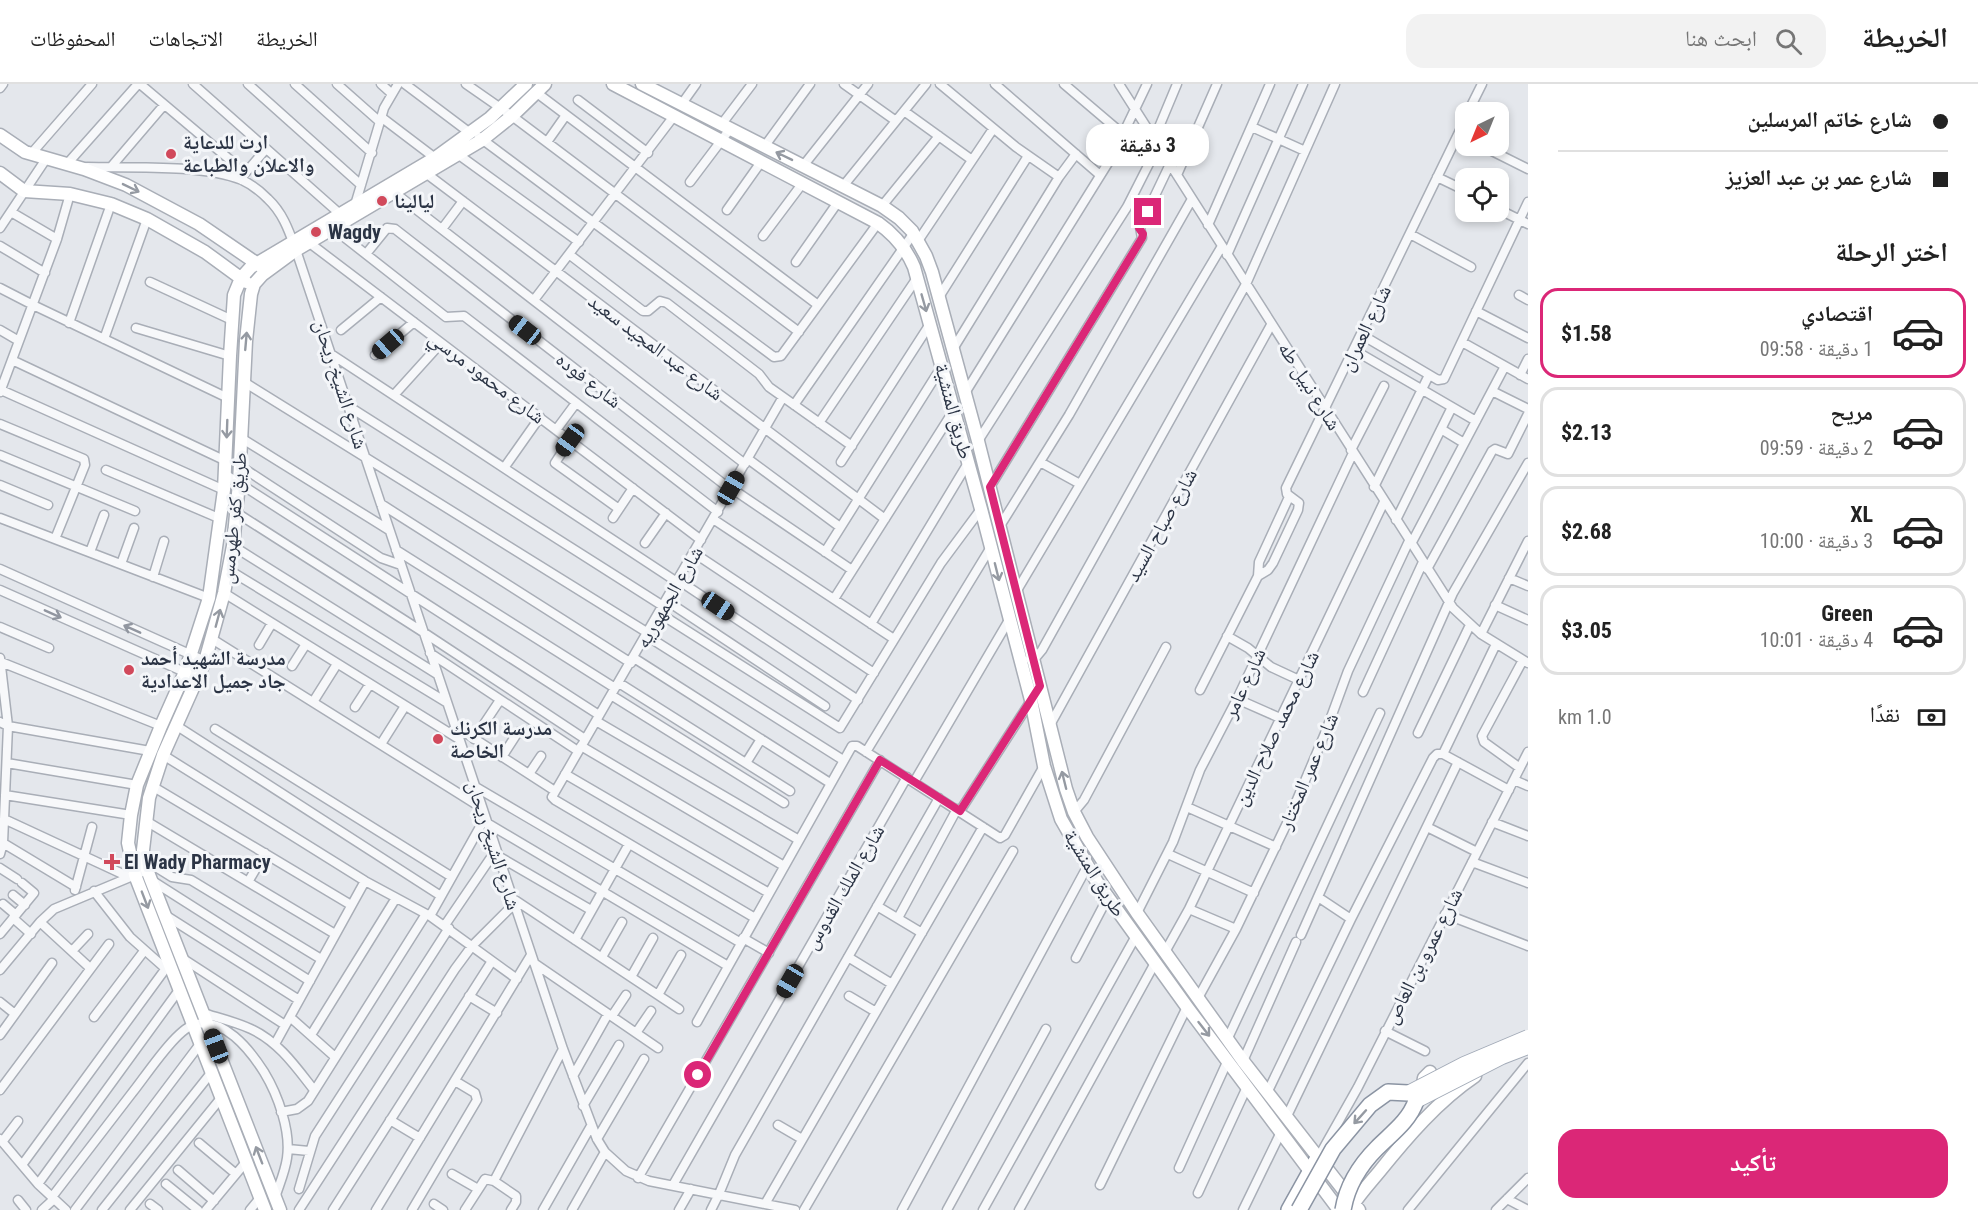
<!DOCTYPE html>
<html lang="ar">
<meta charset="utf-8">
<style>
:root{--surface:#fff;--page:#f2f2f2;--text:#222;--muted:#767676;--line:#e0e0e0;--accent:#db2777}
body{margin:0;font-family:"Roboto Condensed","Noto Naskh Arabic",sans-serif;background:var(--page);color:var(--text);direction:rtl;height:100vh;display:flex;flex-direction:column;font-size:22px;white-space:nowrap}
*{box-sizing:border-box;margin:0}
p{font-size:20px;color:var(--muted)}
.icon{flex:none;width:33px;height:33px;fill:none;stroke:currentColor;stroke-width:2;stroke-linecap:round;stroke-linejoin:round}
.map{position:relative;flex:1;overflow:hidden;direction:ltr}
.sheet{display:flex;flex-direction:column;background:var(--surface);width:450px}
.sheet>*{flex:none}
.hud{display:grid;align-content:center;height:132px;padding:0 30px;background:var(--surface)}
.needle{width:39px;rotate:223deg}
.controls{position:absolute;left:1455px;top:18px;display:grid;gap:12px}
.controls a{display:grid;place-items:center;width:54px;height:54px;border-radius:12px;background:var(--surface);box-shadow:0 3px 9px #0003;font-size:30px}
.end{position:absolute;width:27px;height:27px;margin:-14px;border:8px solid #db2777;background:#fff;box-shadow:0 0 0 3px #fff}
.from{border-radius:50%}
.bubble{position:absolute;height:42px;border-radius:18px;background:var(--surface);box-shadow:0 3px 9px #0003;font-size:20px;font-weight:700;line-height:42px;text-align:center;direction:rtl}
.car{position:absolute;width:18px;height:36px;margin:-18px -9px;border-radius:8px;box-shadow:0 0 4px 2px #0007;background:linear-gradient(#222 24%,#8ab4d8 0 40%,#222 0 76%,#8ab4d8 0 86%,#222 0)}
.hud b{display:flex;align-items:center;gap:21px;height:57px;font-size:22px}
.hud b+b{border-top:2px solid var(--line)}
.hud i{width:15px;height:15px;background:var(--text)}
ul{padding:0;list-style:none}
li{display:flex;align-items:center;gap:18px;height:90px;margin:0 12px 9px;padding:0 18px;border:3px solid var(--line);border-radius:18px}
li div{flex:1}
li b{display:block;font-size:22px}
li em{font-style:normal;font-weight:700}
li.current{border-color:var(--accent)}
li>.icon{width:54px;height:54px;stroke-width:1.5}
h2{padding:0 30px;font-size:27px;line-height:72px}
.pay{display:flex;align-items:center;gap:15px;height:66px;padding:0 30px;font-size:22px}
.pay p{margin-inline-start:auto}
.button{display:flex;gap:12px;margin-top:auto;padding:12px 30px}
.button a{flex:1;height:69px;border-radius:18px;background:var(--accent);color:#fff;font-size:24px;font-weight:700;line-height:69px;text-align:center}
header{display:flex;align-items:center;gap:36px;box-sizing:border-box;height:84px;padding:0 30px;background:var(--surface);border-bottom:2px solid var(--line)}
header strong{font-size:28px}
nav{display:flex;gap:33px;margin-inline-start:auto;font-size:21px}
.search{width:420px;height:54px;background:var(--page);display:flex;align-items:center;gap:15px;box-sizing:border-box;padding:0 21px;border-radius:18px;color:var(--muted);font-size:22px}
main{display:flex;flex:1;min-height:0}
.map>svg:first-child{display:block}
.lines{fill:none;stroke-linecap:round;stroke-linejoin:round}
.street-casing{stroke:#a9aeb7;stroke-width:11}
.secondary-casing{stroke:#a9aeb7;stroke-width:15}
.highway-casing{stroke:#8b94a3;stroke-width:18}
.street{stroke:#f7f8fa;stroke-width:8}
.secondary{stroke:#fff;stroke-width:12}
.highway{stroke:#fff;stroke-width:15}
.primary-bridge-casing{stroke:#a3abb8;stroke-width:16;stroke-linecap:butt}
.highway-bridge-casing{stroke:#8b94a3;stroke-width:18;stroke-linecap:butt}
.primary-bridge{stroke:#fff;stroke-width:14}
.highway-bridge{stroke:#fff;stroke-width:15}
.oneway{stroke:#959aa2}
.oneway2{stroke:#9196a0}
.route{stroke:#db2777;stroke-width:8}
.poi-dot{fill:#d1495b;stroke:#f4f6f9;stroke-width:2}
.labels{text-anchor:middle;stroke-width:6;stroke-linejoin:round;paint-order:stroke}
.poi-label{font-size:20px;font-weight:bold;fill:#2b3445;stroke:#f4f6f9;text-anchor:start}
.street-label{font-size:20px;fill:#2b3445;stroke:#f4f6f9}
</style>
<header>
<strong>الخريطة</strong>
<div class="search"><svg class="icon" aria-label="search" viewBox="0 0 24 24"><circle cx="10" cy="10" r="6"/><path d="M15 15l6 6"/></svg>ابحث هنا</div>
<nav><a>الخريطة</a><a>الاتجاهات</a><a>المحفوظات</a></nav>
</header>
<main>
<section class="sheet">
<div class="hud">
<b><i class="from"></i>شارع خاتم المرسلين</b>
<b><i></i>شارع عمر بن عبد العزيز</b>
</div>
<h2>اختر الرحلة</h2>
<ul>
<li class="current"><svg class="icon" aria-label="car" viewBox="0 0 24 24"><path d="M5 17H2v-5l4-1 3-4h7l3 4 3 1v5h-3M9 17h6M6 11h13"/><circle cx="7" cy="17" r="2"/><circle cx="17" cy="17" r="2"/></svg><div><b>اقتصادي</b><p>1 دقيقة · 09:58</p></div><em>$1.58</em></li>
<li><svg class="icon" aria-label="car" viewBox="0 0 24 24"><path d="M5 17H2v-5l4-1 3-4h7l3 4 3 1v5h-3M9 17h6M6 11h13"/><circle cx="7" cy="17" r="2"/><circle cx="17" cy="17" r="2"/></svg><div><b>مريح</b><p>2 دقيقة · 09:59</p></div><em>$2.13</em></li>
<li><svg class="icon" aria-label="car" viewBox="0 0 24 24"><path d="M5 17H2v-5l4-1 3-4h7l3 4 3 1v5h-3M9 17h6M6 11h13"/><circle cx="7" cy="17" r="2"/><circle cx="17" cy="17" r="2"/></svg><div><b>XL</b><p>3 دقيقة · 10:00</p></div><em>$2.68</em></li>
<li><svg class="icon" aria-label="car" viewBox="0 0 24 24"><path d="M5 17H2v-5l4-1 3-4h7l3 4 3 1v5h-3M9 17h6M6 11h13"/><circle cx="7" cy="17" r="2"/><circle cx="17" cy="17" r="2"/></svg><div><b>Green</b><p>4 دقيقة · 10:01</p></div><em>$3.05</em></li>
</ul>
<div class="pay"><svg class="icon" aria-label="cash" viewBox="0 0 24 24"><path d="M3 7h18v10H3z"/><circle cx="12" cy="12" r="2"/></svg>نقدًا<p>1.0 km</p></div>
<div class="button"><a>تأكيد</a></div>
</section>
<div class="map">
<svg width="1528" height="1126" viewBox="0 0 1528 1126">
<rect width="100%" height="100%" fill="#e4e7ec"/>
<g class="lines">
<!-- street casing -->
<g class="street-casing">
<path id="street" d="M140 0 229 75 239 88 242 96
M193 0 340 130
M248 0 361 101
M295 0 372 69
M337 0 380 38
M381 0 391 9
M405 0 470 49
M466 0 512 32 799 248
M844 0 896 37
M940 0 1016 63 1059 93
M995 0 1100 91
M1064 0 1124 51
M1119 0 1453 524 1481 550 1528 579
M0 4 3 0
M537 9 818 221
M578 16 648 69
M681 21 696 0
M904 27 972 76
M1468 28 1482 0
M381 33 435 74
M721 41 752 0
M1252 43 1305 67
M479 53 774 273 781 272 878 139
M1154 55 1177 0
M547 58 566 31
M1482 62 1528 85
M764 63 810 0
M31 70 92 0
M459 71 579 158
M67 80 138 0
M803 82 868 0
M87 83C131 84 201 80 242 96 251 100 261 108 268 115 283 129 289 147 296 166L563 965 597 1055 605 1068 626 1087 649 1097 795 1126
M111 83 164 21
M427 90 885 435
M1177 91 1217 0
M1437 93 1466 107
M241 94 266 65
M690 98 730 45
M844 101 926 0
M395 109 745 380
M355 121 384 24 398 0
M882 122 939 52
M1498 125 1528 140
M727 126 761 78
M11 128 57 155
M1208 141 1270 0
M330 142 446 233 464 232 718 428
M0 144 46 75
M442 145 463 117
M1410 150 1471 183
M763 152 802 100
M307 157 701 456
M918 157 993 45
M0 162 45 189
M366 170 387 144 395 145 730 405
M570 171 643 227H648L660 217 667 219 759 290 769 303 852 362
M1227 171 1303 0
M796 178 838 118
M150 198 232 236
M0 204 33 221 228 314
M1519 211 1528 216
M939 213 1028 72
M534 216 674 32
M1476 227 1528 254
M69 239 111 120
M136 244 230 272
M0 246 19 257
M341 246 381 213
M1362 251 1438 296 1444 295 1528 118
M104 255 147 135
M1462 258 1528 295
M953 265 1059 93 1076 70
M1354 266 1476 337
M331 270 677 498
M375 271 414 238
M12 276 226 377
M1520 291 1528 275
M244 298 648 549
M1 306 224 406
M1492 307 1528 325
M0 308 57 155 70 110
M965 309 1113 71 1147 0
M394 311 441 259
M794 321 913 150
M348 322 663 522
M819 339 917 194
M0 340 84 375 85 381 55 455
M1441 345 1464 359
M556 346 576 319
M241 354 389 446
M570 356 555 379 619 425
M978 357 1127 123 1158 62
M1351 366 1384 302
M0 371 135 427
M748 375 840 443
M841 378 930 240
M1040 378 1080 400
M240 382 381 474 401 481
M504 384 540 333
M106 386 221 435
M225 390 599 631
M0 401 48 421
M990 403 1142 154 1140 143 1170 80
M1374 403 1429 291
M731 404 852 486
M381 420 631 579
M237 429 423 548 585 655
M0 434 209 514
M613 434 633 404
M713 435 894 555
M1396 436 1452 323
M1000 442 1069 331 1192 115
M645 459 666 429
M1411 460 1505 282
M233 462 437 590
M396 466 615 604
M90 468 104 431
M825 468 942 282
M694 469 874 589
M121 480 134 444
M0 485 205 577
M1427 485 1492 367 1495 365 1508 370 1528 330
M229 486 446 618
M1258 492 1259 478 1289 413
M153 493 164 457
M1509 494 1528 502
M678 496 858 616
M0 506 198 594
M1016 508 1222 162
M224 509 459 655
M834 515 954 326
M667 517 825 622
M1495 521 1528 536
M659 529 840 644 941 479 981 425
M871 540 968 379
M0 543 49 564
M1481 550 1528 457
M647 552 843 676
M1227 552 1248 564 1271 583 1299 596
M212 555 482 724
M259 561 272 539
M430 569 578 667
M0 574 8 642 3 759 0 770
M634 574 830 699
M1030 575 1037 572 1042 566 1246 200 1335 0
M1 578 161 642
M292 582 306 560
M619 599 790 707
M1200 606 1258 492 1268 486 1273 479 1298 426 1299 419 1287 410 1286 404 1466 34
M1363 608 1423 478
M611 611 784 719
M1237 615 1280 634
M313 618 337 580
M355 623 370 600
M596 637 799 756
M0 638 8 642 150 667
M1050 641 1271 241
M177 642 441 812
M455 642 555 707
M215 645 452 793
M1418 649 1470 541
M474 655 500 616
M381 660 405 622
M581 662 784 782
M866 668 991 463
M1443 670 1496 560
M1443 670 1509 706
M163 671 365 797 430 832 517 895
M502 673 518 648
M7 679 137 701
M746 679 761 655
M1520 684 1484 658 1482 652 1523 576
M529 690 541 672
M565 690 769 809
M1514 696 1528 702
M914 698 1009 536
M152 702 351 821
M474 702 741 859
M5 711 131 731
M1187 723 1276 763
M960 727 1032 615
M1074 728 1084 716 1166 563
M4 735 129 793
M146 737 335 850
M1492 738 1528 752
M487 739 728 882
M1427 743 1477 768
M3 759 76 803
M1168 770 1254 809
M498 772 591 826
M143 775 172 793 191 796 321 875
M1472 778 1528 799
M0 784 17 795
M151 796 310 897
M248 798 265 769
M75 806 92 743
M94 807 130 853 166 885
M13 811 25 821
M1318 813 1351 835
M512 814 679 925
M3 820 16 831
M877 822 922 849
M1189 825 1236 845
M1137 829 1173 758 1200 686 1237 615 1353 369
M1445 830 1528 862
M165 831 299 916
M430 832 485 734
M13 834 31 850
M755 834 555 716 552 713 783 313
M898 834 957 725
M40 838 90 884
M445 841 496 766
M0 850 34 809 22 799
M1301 851 1453 509 1528 379
M743 854 769 869
M575 856 629 760
M72 867 88 850
M1165 868 1189 825 1384 418
M602 873 622 838
M848 873 892 900
M182 874 285 941
M1076 874 1108 813
M534 879 658 964
M0 886 40 838 54 825 147 786
M631 893 653 854
M658 911 681 871
M469 912 497 929
M849 912 876 928
M1198 914 1236 845 1288 737 1326 647 1348 587 1409 457
M0 918 15 930
M203 929C219 934 236 938 251 945 279 958 296 983 314 1006
M612 932 626 911
M94 933 144 867
M290 933 335 973
M697 938 852 662H857L1000 754 1005 751 1044 682
M1385 947 1425 967
M636 949 651 927
M0 951 52 879
M311 951 396 814
M1227 956 1380 629
M275 960 365 797
M1243 977 1296 858
M573 992 608 930
M0 1006 109 860
M1267 1009 1351 835 1433 674 1437 670H1443
M583 1022 619 961
M281 1028 297 1025 308 1017 426 830
M1286 1034 1458 678
M390 1036 420 1054
M778 1041 802 1055
M0 1055 38 1100 66 1126
M597 1055 644 975
M2 1058 18 1037
M199 1059 236 1090
M288 1065 309 1067
M1318 1074 1358 1003 1528 668
M22 1081 169 880
M1179 1084 1228 976
M178 1086 214 1117
M452 1090 478 1105
M638 1094 880 676
M494 1097 516 1112V1118L511 1126
M38 1100 179 906
M166 1100 198 1126
M673 1101 907 693
M1100 1101 1187 923
M299 1105 315 1052 449 844
M1198 1109 1247 1003
M52 1113C79 1078 106 1043 132 1009 145 993 175 947 193 941 223 931 250 966 264 988 278 1011 291 1047 287 1074 285 1088 279 1101 275 1114
M1507 1115 1528 1126
M18 1116 26 1126
M150 1120 158 1126
M434 1120 443 1126
M765 1120 983 743
M42 1126 54 1115
M75 1126 200 960
M102 1126 211 989
M130 1126 221 1014
M206 1126 246 1078
M250 1126 260 1114
M299 1126 455 885 472 862 514 820
M333 1126 492 877
M376 1126 531 871
M412 1126 477 1016 475 1009 455 997
M465 1126 485 1095 494 1097 563 965
M543 1126 591 1042
M572 1126 605 1068
M679 1126 691 1105
M711 1126 719 1110 735 1071 939 714
M804 1126 1013 767
M902 1126 1087 783
M947 1126 1046 945
M983 1126 1136 852
M1019 1126 1155 879
M1243 1126 1281 1048
M1408 1126 1528 979
M1496 1126 1528 1094"/>
</g>
<!-- secondary casing -->
<g class="secondary-casing">
<path id="secondary" d="M613 0 878 139C895 151 906 164 914 183L981 425 1031 616 1044 682 1061 735 1097 798 1187 923 1339 1126
M642 0 882 122 899 134 912 147 926 172 932 188 978 357 1066 705 1074 728 1087 753 1137 829 1243 977 1359 1126
M0 51 25 68 84 85 126 101 199 140 262 183
M0 89 24 107 70 110 111 120 147 135 205 168 246 198
M1422 1005 1424 994 1430 988
M1350 1125C1358 1112 1369 1100 1379 1088 1407 1053 1438 1017 1475 992
M265 1126 135 791 128 759 131 731 137 701 161 642 185 588 209 514 224 406 230 272 234 211 241 194 251 183 435 74 490 34 526 0
M280 1126 151 796 143 775V766L149 714 163 671 205 577 224 509 233 462 239 399 246 257 251 210 254 200 262 191 296 166 482 56 512 32 545 0"/>
</g>
<!-- highway casing -->
<g class="highway-casing">
<path id="highway" d="M1289 1126 1318 1074"/>
</g>
<!-- street -->
<use href="#street" class="street"/>
<!-- secondary -->
<use href="#secondary" class="secondary"/>
<!-- highway -->
<use href="#highway" class="highway"/>
<!-- primary-bridge casing -->
<g class="primary-bridge-casing">
<path id="primary-bridge" d="M1408 1009 1464 980 1528 953
M1416 1017 1502 973 1528 963"/>
</g>
<!-- highway-bridge casing -->
<g class="highway-bridge-casing">
<path id="highway-bridge" d="M1299 1126 1333 1065 1370 1021 1388 1008 1408 1009
M1343 1126C1347 1102 1360 1081 1377 1064 1392 1049 1409 1037 1416 1017"/>
</g>
<!-- primary-bridge -->
<use href="#primary-bridge" class="primary-bridge"/>
<!-- highway-bridge -->
<use href="#highway-bridge" class="highway-bridge"/>
</g>
<!-- one-way arrows -->
<defs><path id="oneway-shaft" d="M-6 0H5M1.5-3L5.5 0L1.5 3" fill="none" stroke-width="1.6" stroke-linecap="round" stroke-linejoin="round" transform="scale(1.5)"/></defs>
<g class="oneway">
<use href="#oneway-shaft" transform="translate(784 72) rotate(-154)"/>
<use href="#oneway-shaft" transform="translate(131 104) rotate(26)"/>
<use href="#oneway-shaft" transform="translate(924 219) rotate(74)"/>
<use href="#oneway-shaft" transform="translate(246 257) rotate(-85)"/>
<use href="#oneway-shaft" transform="translate(227 345) rotate(92)"/>
<use href="#oneway-shaft" transform="translate(997 488) rotate(76)"/>
<use href="#oneway-shaft" transform="translate(218 534) rotate(-75)"/>
<use href="#oneway-shaft" transform="translate(1064 696) rotate(-104)"/>
<use href="#oneway-shaft" transform="translate(145 816) rotate(69)"/>
<use href="#oneway-shaft" transform="translate(1204 945) rotate(52)"/>
<use href="#oneway-shaft" transform="translate(1360 1033) rotate(132)"/>
<use href="#oneway-shaft" transform="translate(259 1071) rotate(-111)"/>
</g>
<g class="oneway2">
<use href="#oneway-shaft" transform="translate(53 530) rotate(24)"/>
<use href="#oneway-shaft" transform="translate(132 545) rotate(-156)"/>
</g>
<g class="lines">
<!-- route -->
<path class="route" d="M698 991 880 676 960 727 1040 602 990 403 1142 154 1143 150 1139 144 1148 128"/>
</g>
<!-- markers -->
<g class="poi-dot">
<circle cx="171" cy="70" r="6"/>
<circle cx="382" cy="117" r="6"/>
<circle cx="316" cy="148" r="6"/>
<circle cx="129" cy="586" r="6"/>
<circle cx="438" cy="655" r="6"/>
<path d="M109 769h6v6h6v6h-6v6h-6v-6h-6v-6h6z"/>
</g>
<g class="labels">
<!-- poi labels -->
<g class="poi-label">
<text x="183" y="65">ارت للدعاية<tspan x="183" dy="23">والاعلان والطباعة</tspan></text>
<text x="394" y="124">ليالينا</text>
<text x="328" y="155">Wagdy</text>
<text x="141" y="581">مدرسة الشهيد أحمد<tspan x="141" dy="23">جاد جميل الاعدادية</tspan></text>
<text x="450" y="651">مدرسة الكرنك<tspan x="450" dy="23">الخاصة</tspan></text>
<text x="124" y="785">El Wady Pharmacy</text>
</g>
<!-- street labels -->
<g class="street-label">
<text transform="translate(1365 244) rotate(-64)" y="7">شارع العمران</text>
<text transform="translate(656 263) rotate(37)" y="7">شارع عبد المجيد سعيد</text>
<text transform="translate(487 293) rotate(37)" y="7">شارع محمود مرسي</text>
<text transform="translate(589 296) rotate(38)" y="7">شارع فوده</text>
<text transform="translate(341 300) rotate(72)" y="7">شارع الشيخ ريحان</text>
<text transform="translate(1310 302) rotate(58)" y="7">شارع نبيل طه</text>
<text transform="translate(954 327) rotate(75)" y="7">طريق المنشية</text>
<text transform="translate(233 434) rotate(-84)" y="7">طريق كفر طهرمس</text>
<text transform="translate(1161 441) rotate(-61)" y="7">شارع صباح السيد</text>
<text transform="translate(669 513) rotate(-60)" y="7">شارع الجمهوريه</text>
<text transform="translate(1244 599) rotate(-65)" y="7">شارع عامر</text>
<text transform="translate(1276 644) rotate(-64)" y="7">شارع محمد صلاح الدين</text>
<text transform="translate(1308 687) rotate(-67)" y="7">شارع عمر المختار</text>
<text transform="translate(494 761) rotate(72)" y="7">شارع الشيخ ريحان</text>
<text transform="translate(1095 789) rotate(58)" y="7">طريق المنشية</text>
<text transform="translate(844 803) rotate(-60)" y="7">شارع الملك القدوس</text>
<text transform="translate(1423 872) rotate(-63)" y="7">شارع عمرو بن العاص</text>
</g>
</g>
</svg>
<div class="controls">
<a><svg class="needle" viewBox="-14 -14 28 28"><path d="M0-13l5 13h-10z" fill="#e53935"/><path d="M0 13l5-13h-10z" fill="#767676"/></svg></a>
<a><svg class="icon" aria-label="locate" viewBox="0 0 24 24"><circle cx="12" cy="12" r="6"/><path d="M12 2v4M12 18v4M2 12h4M18 12h4"/></svg></a>
</div>
<i class="end from" style="left:698px;top:991px"></i>
<i class="end" style="left:1148px;top:128px"></i>
<div class="bubble" style="left:1086px;top:40px;width:123px">3 دقيقة</div>
<i class="car" style="left:525px;top:246px;rotate:308deg"></i>
<i class="car" style="left:388px;top:260px;rotate:229deg"></i>
<i class="car" style="left:570px;top:356px;rotate:216deg"></i>
<i class="car" style="left:731px;top:404px;rotate:30deg"></i>
<i class="car" style="left:718px;top:522px;rotate:124deg"></i>
<i class="car" style="left:790px;top:897px;rotate:210deg"></i>
<i class="car" style="left:216px;top:962px;rotate:339deg"></i>
</div>
</main>
